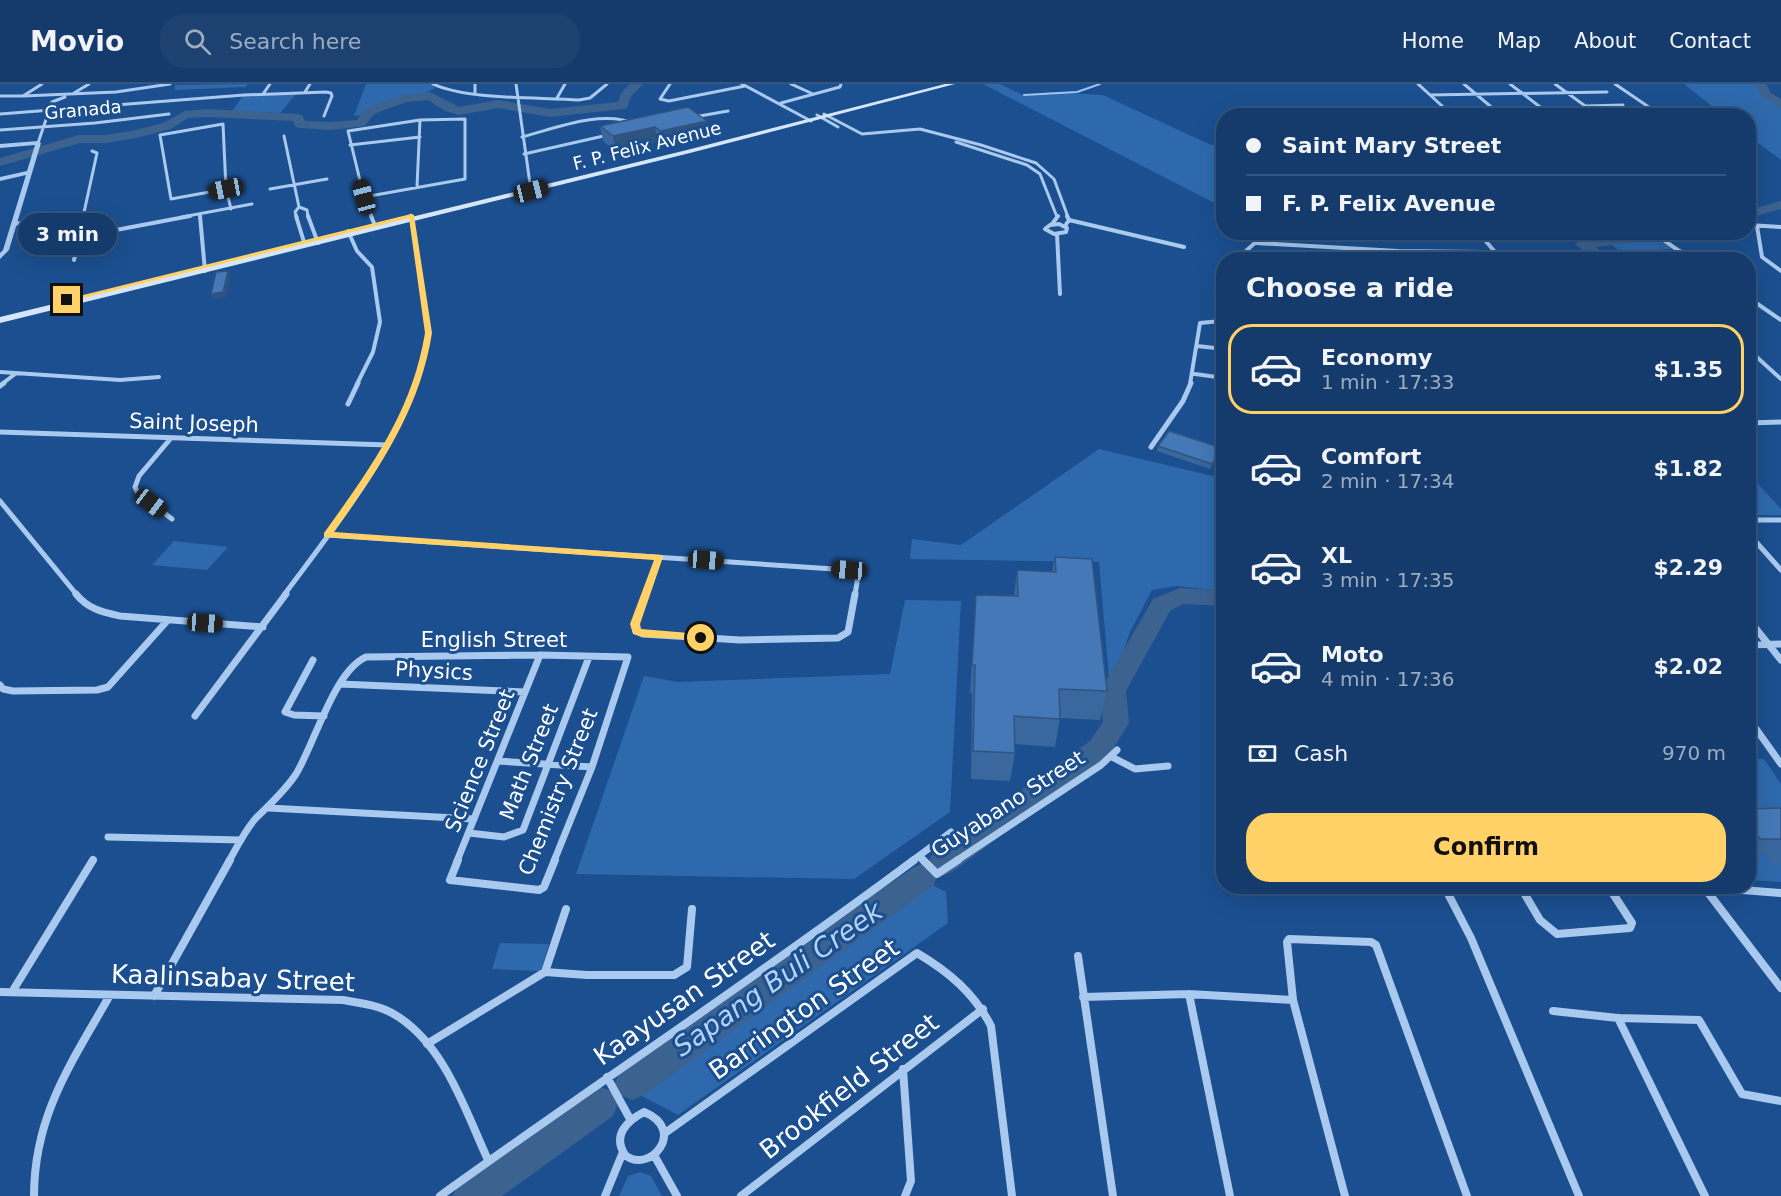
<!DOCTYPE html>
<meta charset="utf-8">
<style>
:root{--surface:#143b6b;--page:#1d4271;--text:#f1f3f6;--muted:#9dadc1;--line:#33557e;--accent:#ffd166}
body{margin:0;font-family:"DejaVu Sans",sans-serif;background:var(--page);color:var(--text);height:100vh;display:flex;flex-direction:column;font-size:22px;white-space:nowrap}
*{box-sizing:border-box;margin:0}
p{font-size:20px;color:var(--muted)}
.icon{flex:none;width:33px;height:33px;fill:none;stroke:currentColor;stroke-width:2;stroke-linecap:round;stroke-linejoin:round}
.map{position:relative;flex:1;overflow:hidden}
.details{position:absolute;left:1216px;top:168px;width:540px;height:642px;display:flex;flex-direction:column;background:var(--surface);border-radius:24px;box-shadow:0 6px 24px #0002,0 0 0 2px var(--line)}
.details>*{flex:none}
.guide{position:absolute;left:1216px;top:24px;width:540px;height:132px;border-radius:24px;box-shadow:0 6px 24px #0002,0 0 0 2px var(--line);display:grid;align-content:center;height:132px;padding:0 30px;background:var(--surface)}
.end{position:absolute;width:27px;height:27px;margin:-14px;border:8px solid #ffd166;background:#111;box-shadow:0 0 0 3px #111}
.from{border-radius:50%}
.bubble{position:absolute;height:42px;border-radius:21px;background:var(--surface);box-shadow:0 6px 24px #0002,0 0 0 2px var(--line);font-size:20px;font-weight:600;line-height:42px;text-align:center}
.car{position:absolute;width:18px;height:36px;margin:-18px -9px;border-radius:8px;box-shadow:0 0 4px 2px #0007;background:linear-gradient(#222 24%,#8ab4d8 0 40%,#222 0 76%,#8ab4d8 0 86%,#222 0)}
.guide b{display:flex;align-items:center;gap:21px;height:57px;font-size:22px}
.guide b+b{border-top:2px solid var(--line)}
.guide i{width:15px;height:15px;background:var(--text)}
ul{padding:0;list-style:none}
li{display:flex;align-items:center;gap:18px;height:90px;margin:0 12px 9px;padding:0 18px;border:3px solid transparent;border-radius:24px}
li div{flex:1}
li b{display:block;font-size:22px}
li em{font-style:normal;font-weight:600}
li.current{border-color:var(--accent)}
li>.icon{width:54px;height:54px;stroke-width:1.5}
h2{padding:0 30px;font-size:27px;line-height:72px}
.pay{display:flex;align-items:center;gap:15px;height:66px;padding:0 30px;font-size:22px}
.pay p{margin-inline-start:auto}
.button{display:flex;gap:12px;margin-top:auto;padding:12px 30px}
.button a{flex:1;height:69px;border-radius:24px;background:var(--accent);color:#111;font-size:24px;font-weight:600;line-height:69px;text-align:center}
header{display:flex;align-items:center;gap:36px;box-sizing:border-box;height:84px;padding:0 30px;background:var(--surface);border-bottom:2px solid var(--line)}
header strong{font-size:28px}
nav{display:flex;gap:33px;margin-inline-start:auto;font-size:21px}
.search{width:420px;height:54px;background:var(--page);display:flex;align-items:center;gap:15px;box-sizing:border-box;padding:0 21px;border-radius:24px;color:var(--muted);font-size:22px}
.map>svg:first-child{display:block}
.green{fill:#2e69ad}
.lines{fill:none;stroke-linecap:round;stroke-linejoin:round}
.stream{stroke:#9cc4f0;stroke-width:2}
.river{fill:#3c6290;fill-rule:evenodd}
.minor-far4{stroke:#a9c9ee;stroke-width:3}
.minor-far3{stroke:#a9c9ee;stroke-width:4}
.minor-far2{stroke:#a9c9ee;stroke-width:5}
.minor-far1{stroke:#a9c9ee;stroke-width:7}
.minor{stroke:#a9c9ee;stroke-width:8}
.tertiary{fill:#a9c9ee;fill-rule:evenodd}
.secondary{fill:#d6e6fa;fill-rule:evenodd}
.wall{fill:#3a679d}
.shaded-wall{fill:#305480}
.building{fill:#4478b7;stroke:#305480;stroke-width:1.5}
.route{fill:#ffd166}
.labels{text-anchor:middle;stroke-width:6;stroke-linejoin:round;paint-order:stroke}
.far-street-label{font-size:18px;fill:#fff;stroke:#1b4f8f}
.street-label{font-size:21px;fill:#fff;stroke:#1b4f8f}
.near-street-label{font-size:26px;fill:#fff;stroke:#1b4f8f}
.near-water-label{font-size:27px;font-style:italic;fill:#b5d3f5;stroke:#1b4f8f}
</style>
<header>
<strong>Movio</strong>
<div class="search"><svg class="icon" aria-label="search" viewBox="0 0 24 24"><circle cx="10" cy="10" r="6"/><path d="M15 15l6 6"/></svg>Search here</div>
<nav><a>Home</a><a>Map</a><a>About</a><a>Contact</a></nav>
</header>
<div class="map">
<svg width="1781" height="1112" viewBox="0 0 1781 1112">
<rect width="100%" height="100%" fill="#1b4f8f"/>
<!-- green -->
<path class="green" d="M248 0 245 3 175 6V1Z
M366 0H432L435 4 425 9 393 15 364 26 363 31 354 32Z
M983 0H1000L1025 12 1049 8 1103 11 1211 61H1224V124Z
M1684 0H1755L1781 25V76L1749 52V32L1723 31Z
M296 10 280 29 232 27 243 12Z
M1569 149H1647L1672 165 1621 168 1602 154 1577 155Z
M1099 365 1221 394 1224 387V507L1177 502 1152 506 1130 548 1110 605 1099 478 910 475 912 455 961 461Z
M1749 390 1781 425V431H1749Z
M174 457 228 463 207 486 152 481Z
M905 516 961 517 950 728 854 795 576 790 644 592 678 598 890 590Z
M1749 675H1764L1781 700V798L1749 796Z
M923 796 946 808 948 839 678 1031 632 1007Z
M500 859 549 860 541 887 492 885Z
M640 1088 651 1092 662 1112H619L628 1092Z"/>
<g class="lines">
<!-- stream -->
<path class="stream" d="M1024 11 1077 8 1100 0"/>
<!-- river -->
<path class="river" d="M630 0H643L631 12 627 24 623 25 550 33 498 24 459 31 445 27 428 16 407 18 384 26 373 31 365 42 330 46 300 44 296 43 293 37 208 33 188 34 171 45 136 54 105 59H80L0 82V74L79 51H105L132 47 163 39 185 27 208 25 298 30 302 31 305 37 330 38 357 36 365 25 376 20 405 11 430 8 459 23 498 16 550 25 618 18 621 9Z
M1754 0H1766L1771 9 1781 15V25L1763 13Z
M1781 117V125L1749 134V126Z
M1642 148H1690L1683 152 1596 163 1611 176H1594L1575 160 1583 155Z
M1180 504 1224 506V522L1183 520 1170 527 1126 607 1129 639 1108 673 952 788 942 792 938 790 934 801 644 1011 632 1016 620 1011 615 999 620 987 914 783 924 779 928 780 932 770 1090 657 1103 638 1100 607 1153 515Z
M601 1003 613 1008 618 1020 613 1032 502 1112H453L458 1099 589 1008Z"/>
<!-- minor-far4 -->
<path class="minor-far4" d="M42 0 23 12 116 8 170 0
M433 0C466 16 540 13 579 16L590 14 607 0
M475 0V9
M516 0 531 107
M670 0 660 15 669 17 745 2
M742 0 811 37
M791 0 813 10
M1418 0 1453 32
M1464 0 1502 32
M1510 0 1552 32
M1555 0 1599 32
M1615 0 1662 32
M305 8 310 0
M74 9 89 0
M263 10 270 0
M1430 11 1607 8
M0 12H23
M557 14 565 0
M781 19 840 3 841 0
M1586 22 1623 21
M0 30 244 11 326 8 331 9 332 12 324 32
M824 30 862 50 920 45 981 61 1036 79 1054 95 1068 133
M817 31 838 43
M694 33 728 27
M465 35V95L364 113 348 47 420 36Z
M223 40 226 105 171 115 160 51Z
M0 46 95 39 169 30
M284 52 299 123 295 128 297 133
M522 53C556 44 602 25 636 40
M956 58 1027 81 1040 90 1057 133
M38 59 52 18 65 13
M350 61 420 53
M524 70 608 51
M1749 101 1751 106H1749
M417 103 420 36
M226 105 231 125
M270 105 327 95
M364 113 372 133
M299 123 307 126 308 133
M200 131V133
M411 131V133
M57 133 84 129
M83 133 97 69 92 67
M182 133 252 120"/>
<!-- minor-far3 -->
<path class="minor-far3" d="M200 132 205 187
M296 132 304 158
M308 132 318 159
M371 132 376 144
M411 132 429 249 416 300
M1069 136 1184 163
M14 140 66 132
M1052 140 1058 132
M1059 140 1067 144 1066 148 1054 150 1045 145 1050 141Z
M1749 141 1781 143
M1065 142 1069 136 1067 132
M1757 142 1762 173 1781 187
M348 147 357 167 372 183 380 238 373 268 357 300
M1478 148 1495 168
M1652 148 1692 176
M1057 150 1060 210
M79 153 190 132
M1256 159 1398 167 1558 169 1569 176
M1398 167 1404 176
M74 176 84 132
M1236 176 1267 148
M1636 176 1634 172 1638 171 1680 167
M1749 214 1781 236
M1197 262 1224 265
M1749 266 1781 295
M0 288 120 296 159 293
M1195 290 1224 294
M2 300 15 290
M1190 300 1200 239 1221 237 1224 228"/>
<!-- minor-far2 -->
<path class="minor-far2" d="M0 302 4 299
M348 320 358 299
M1749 339 1781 338
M0 348 388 361
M171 354 139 392 135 403 138 409 172 435
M1151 363 1183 317 1191 299
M0 417 77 511
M1749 436H1781
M1749 450 1781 486
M327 451 849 486 858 492 855 511
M284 511C330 449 392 372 416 299
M645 511 659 473"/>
<!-- minor-far1 -->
<path class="minor-far1" d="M76 510C88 525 102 528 120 532L263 543
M646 510 635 540 636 547 643 550 740 556 838 554 848 548 855 510
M1749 536 1781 576
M1749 561 1781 560
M540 571 628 573 592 683 554 777
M313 576 285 628 294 631 324 632
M340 600 525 608
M0 601 3 605 13 607 97 606 108 603 167 537
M195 632 286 510
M1749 635 1781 680
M1112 673 1135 685 1168 682
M498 677 592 683
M269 724 474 735
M469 749 504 753 523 746 589 573
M108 753 241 756
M920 773 924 777
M229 777C237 763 245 746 256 734 270 720 285 707 296 690 315 659 334 587 366 573L540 571
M457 777 540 571
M912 777 951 748
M956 777 1101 681 1117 666"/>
<!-- minor -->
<path class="minor" d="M458 776 450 796 539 806 544 803 555 776
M923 776 937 790 958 776
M1444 802 1471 854 1579 1112
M1520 802 1540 836 1557 850 1630 844 1632 839 1608 802
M1703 802 1781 904
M1704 803 1781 809
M1078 872 1113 1112
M545 888 566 825
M0 908 343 916C360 919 377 921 392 929 444 958 465 1026 488 1076
M12 908 93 776
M1189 910 1230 1112
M154 912 230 776
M1083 913 1189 910 1293 916
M1553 927 1618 934 1699 936 1742 1010 1781 1017
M1618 934 1705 1112
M427 960 545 888 587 891H674L687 883 692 825
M903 985 911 1097 905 1112
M607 993 630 1035
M644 1028C688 1046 649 1091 625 1071 612 1051 627 1037 644 1028Z
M665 1049 917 869C949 888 974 909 991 942L1012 1112
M654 1071 677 1112
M34 1112C34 1031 72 978 110 911
M440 1112C597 999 759 892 914 776
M605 1112 623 1068
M741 1112 983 925
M1345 1112 1293 916 1287 858 1289 855 1371 858 1376 861 1467 1112"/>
<!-- tertiary -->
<path class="tertiary" d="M38 57 41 59 9 166 0 175V169L3 166 26 91 0 97V93L27 87 35 61 0 64V60Z"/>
<!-- secondary -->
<path class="secondary" d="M945 0H955L690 69 0 239V233L687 66Z"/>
</g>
<!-- wall -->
<path class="wall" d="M707 37 709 52 664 63 658 58 616 68 603 57 600 42Z
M1606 148H1650L1648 151 1613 153Z
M1158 362 1222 364 1221 368 1210 385 1157 367Z
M1055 473 1107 607 1100 636 1060 634 1055 663 1014 660 1015 669 1010 697 971 695 972 609H970L976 511 1014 512 1017 486 1052 488Z
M1781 724V781L1774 782 1765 768 1749 769V725Z"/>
<!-- shaded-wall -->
<path class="shaded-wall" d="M707 37 709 52 664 63 661 47Z
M655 43 658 58 616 68 613 52Z
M228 187 230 191 226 213 213 215 211 210Z
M1222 364 1221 368 1210 385 1212 380Z"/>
<!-- building -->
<path class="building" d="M688 23 707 37 661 47 655 43 613 52 600 42Z
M228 187 223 208 211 210 216 188Z
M1169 347 1222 364 1212 380 1158 362Z
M1055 473 1092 475 1107 607 1059 605 1060 635 1014 632 1015 669 973 667 975 581H972L976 511 1018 512 1017 486 1056 488Z
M1781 724V755H1760L1749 740V725Z"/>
<!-- route -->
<path class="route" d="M411 130 414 131 432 249C420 326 378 386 334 448L662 471 663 473 640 540 641 545 701 550 706 554 705 556 643 553 633 550 630 540 654 476 324 453V449C370 385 412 328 425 249L409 134 67 218 63 216Z"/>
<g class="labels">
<!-- far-street labels -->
<g class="far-street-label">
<text transform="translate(83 26) rotate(-5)" y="6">Granada</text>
<text transform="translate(647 62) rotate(-14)" y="6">F. P. Felix Avenue</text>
</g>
<!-- street labels -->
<g class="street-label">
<text transform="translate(194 339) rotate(2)" y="7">Saint Joseph</text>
<text x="494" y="563">English Street</text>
<text transform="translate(434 587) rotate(3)" y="7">Physics</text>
<text transform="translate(480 677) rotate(-68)" y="7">Science Street</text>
<text transform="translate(529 678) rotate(-68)" y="7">Math Street</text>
<text transform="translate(558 708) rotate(-68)" y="7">Chemistry Street</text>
<text transform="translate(1008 720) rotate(-33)" y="7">Guyabano Street</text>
</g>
<!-- near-street labels -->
<g class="near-street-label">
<text transform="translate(233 894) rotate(2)" y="9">Kaalinsabay Street</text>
<text transform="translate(684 914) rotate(-35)" y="9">Kaayusan Street</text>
<text transform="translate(804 925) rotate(-35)" y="9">Barrington Street</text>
<text transform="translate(849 1002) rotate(-38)" y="9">Brookfield Street</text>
</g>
<!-- near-water labels -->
<g class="near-water-label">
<text transform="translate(778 895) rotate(-35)" y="9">Sapang Buli Creek</text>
</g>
</g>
</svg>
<i class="end from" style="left:701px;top:554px"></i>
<i class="end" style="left:67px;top:216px"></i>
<div class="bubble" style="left:18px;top:129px;width:99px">3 min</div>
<i class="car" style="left:226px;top:105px;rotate:259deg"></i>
<i class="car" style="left:531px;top:107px;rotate:76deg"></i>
<i class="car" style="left:364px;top:113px;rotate:345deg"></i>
<i class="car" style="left:151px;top:419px;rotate:127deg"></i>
<i class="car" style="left:706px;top:476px;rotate:94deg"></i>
<i class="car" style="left:849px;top:486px;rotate:274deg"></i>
<i class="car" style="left:205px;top:539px;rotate:94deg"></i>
<div class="guide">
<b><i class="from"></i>Saint Mary Street</b>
<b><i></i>F. P. Felix Avenue</b>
</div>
<section class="details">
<h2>Choose a ride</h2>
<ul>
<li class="current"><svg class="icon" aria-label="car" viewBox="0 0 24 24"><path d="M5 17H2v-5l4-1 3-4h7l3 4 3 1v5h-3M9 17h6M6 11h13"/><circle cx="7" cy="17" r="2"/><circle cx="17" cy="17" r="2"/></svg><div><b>Economy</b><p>1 min · 17:33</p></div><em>$1.35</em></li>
<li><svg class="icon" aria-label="car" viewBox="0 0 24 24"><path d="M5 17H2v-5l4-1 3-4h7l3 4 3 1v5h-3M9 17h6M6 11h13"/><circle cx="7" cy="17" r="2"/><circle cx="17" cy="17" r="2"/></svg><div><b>Comfort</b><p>2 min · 17:34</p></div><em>$1.82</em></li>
<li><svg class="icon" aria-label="car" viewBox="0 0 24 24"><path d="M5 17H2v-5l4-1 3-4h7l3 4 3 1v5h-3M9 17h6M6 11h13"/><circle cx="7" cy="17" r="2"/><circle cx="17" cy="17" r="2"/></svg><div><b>XL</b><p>3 min · 17:35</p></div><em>$2.29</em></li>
<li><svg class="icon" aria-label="car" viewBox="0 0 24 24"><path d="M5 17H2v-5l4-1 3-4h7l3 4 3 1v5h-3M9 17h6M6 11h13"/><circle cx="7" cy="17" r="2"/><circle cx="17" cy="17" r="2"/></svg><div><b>Moto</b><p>4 min · 17:36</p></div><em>$2.02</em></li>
</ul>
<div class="pay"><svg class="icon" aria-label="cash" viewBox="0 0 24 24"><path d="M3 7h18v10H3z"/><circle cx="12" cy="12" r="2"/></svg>Cash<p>970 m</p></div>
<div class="button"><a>Confirm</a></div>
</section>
</div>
